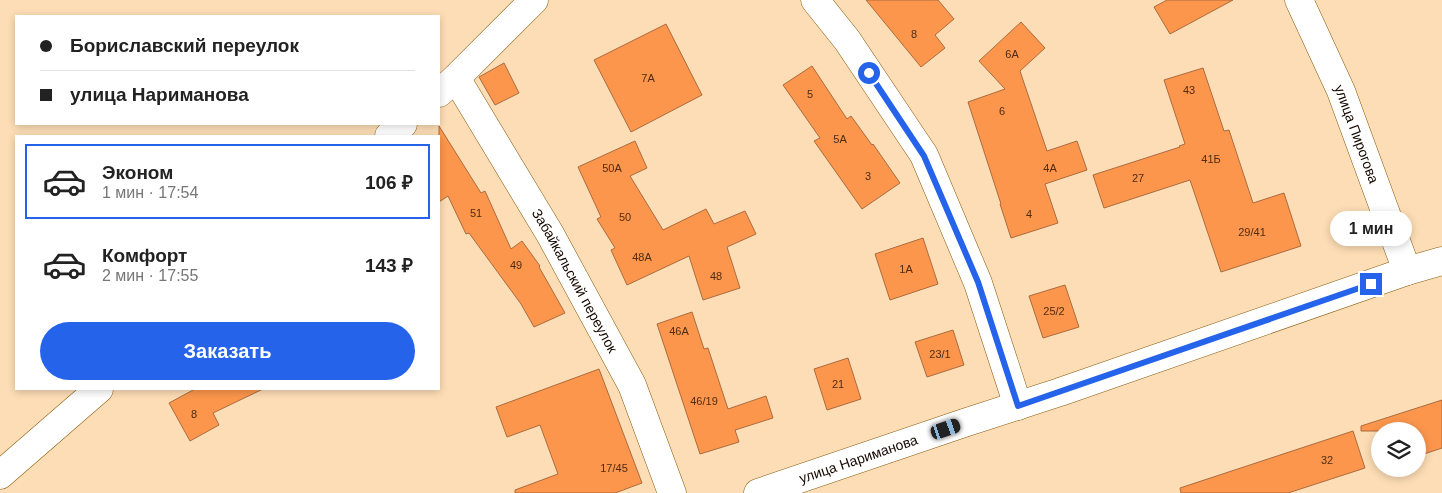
<!DOCTYPE html>
<html lang="ru">
<meta charset="utf-8">
<style>
:root{--surface:#fff;--page:#f6f6f6;--text:#222;--muted:#767676;--line:#e0e0e0;--accent:#2563eb}
body{margin:0;font-family:Helvetica,sans-serif;background:var(--page);color:var(--text);height:100vh;display:flex;flex-direction:column;font-size:19px;white-space:nowrap}
*{box-sizing:border-box;margin:0}
p{font-size:16px;color:var(--muted)}
.icon{flex:none;width:28px;height:28px;fill:none;stroke:currentColor;stroke-width:2;stroke-linecap:round;stroke-linejoin:round}
.map{position:relative;flex:1;overflow:hidden}
.panel{position:absolute;left:15px;top:135px;width:425px;height:255px;display:flex;flex-direction:column;background:var(--surface);border-radius:0px;box-shadow:0 2px 8px #0003}
.panel>*{flex:none}
.hud{position:absolute;left:15px;top:15px;width:425px;height:110px;border-radius:0px;box-shadow:0 2px 8px #0003;display:grid;align-content:center;height:110px;padding:0 25px;background:var(--surface)}
.tools{position:absolute;left:1371px;top:422px;display:grid;gap:10px}
.tools a{display:grid;place-items:center;width:55px;height:55px;border-radius:50%;background:var(--surface);box-shadow:0 2px 8px #0003;font-size:25px}
.end{position:absolute;width:22px;height:22px;margin:-11px;border:6px solid #2563eb;background:#fff;box-shadow:0 0 0 2px #fff}
.from{border-radius:50%}
.bubble{position:absolute;height:35px;border-radius:18px;background:var(--surface);box-shadow:0 2px 8px #0003;font-size:16px;font-weight:600;line-height:35px;text-align:center}
.car{position:absolute;width:15px;height:30px;margin:-15px -8px;border-radius:6px;box-shadow:0 0 4px 1px #0007;background:linear-gradient(#222 24%,#8ab4d8 0 40%,#222 0 76%,#8ab4d8 0 86%,#222 0)}
.hud b{display:flex;align-items:center;gap:18px;height:48px;font-size:19px}
.hud b+b{border-top:1px solid var(--line)}
.hud i{width:12px;height:12px;background:var(--text)}
ul{padding:9px 0 0;list-style:none}
li{display:flex;align-items:center;gap:15px;height:75px;margin:0 10px 8px;padding:0 15px;border:2px solid transparent;border-radius:0px}
li div{flex:1}
li b{display:block;font-size:19px}
li em{font-style:normal;font-weight:600}
li.on{border-color:var(--accent)}
li>.icon{width:45px;height:45px;stroke-width:1.5}
.cta{display:flex;gap:10px;margin-top:auto;padding:10px 25px}
.cta a{flex:1;height:58px;border-radius:30px;background:var(--accent);color:#fff;font-size:20px;font-weight:600;line-height:58px;text-align:center}
.map>svg:first-child{display:block}
.building{fill:#fc964c;stroke:#ac6b3e}
.lines{fill:none;stroke-linecap:round;stroke-linejoin:round}
.minor-casing{stroke:#885b0d;stroke-width:29}
.minor{stroke:#fff;stroke-width:28}
.route{stroke:#2563eb;stroke-width:6}
.labels{text-anchor:middle;stroke-width:4;stroke-linejoin:round;paint-order:stroke}
.number-label{font-size:11px;fill:#502c13}
.street-label{font-size:14px;fill:#160800;stroke:#fcddb5}
</style>
<div class="map">
<svg width="1442" height="493" viewBox="0 0 1442 493">
<rect width="100%" height="100%" fill="#fcddb5"/>
<!-- building -->
<path class="building" d="M866 0H938L954 19 935 35 945 48 921 67Z
M1167 0H1233L1170 34 1154 7Z
M1021 22 1045 48 1020 71 1047 151 1077 141 1087 170 1045 184 1058 223 1011 238 1000 204H1001L968 102 1005 89 979 61Z
M666 24 702 95 631 132 594 60Z
M504 63 519 93 495 105 479 77Z
M812 66 847 119 851 116 872 145 873 144 900 183 862 209 814 141 820 138 783 85Z
M1203 68 1224 131 1229 130 1253 203 1284 193 1301 246 1221 272 1190 180 1104 208 1093 175 1180 147 1179 146 1185 144 1164 80Z
M439 126 481 193 485 191 511 249 522 241 540 266 539 267 565 313 534 327 521 304 469 233 466 234 448 196 439 202Z
M635 141 647 168 630 176 663 230 706 209 714 224 745 211 756 234 727 247 740 288 703 300 689 256 627 285 611 250 615 248 597 219 601 217 578 167Z
M923 238 938 284 890 300 875 254Z
M1065 285 1079 327 1043 338 1029 296Z
M692 312 704 349 708 348 728 409 766 396 773 418 735 430 739 442 700 454 657 324Z
M953 330 964 365 927 377 915 342Z
M848 358 861 399 827 410 814 369Z
M599 369 642 483 615 493H515V490L558 474 540 425 507 437 496 407Z
M195 389H263L213 413 219 425 190 441 169 403Z
M1442 400V448L1418 456V431H1361V426Z
M1353 431 1365 468 1288 493H1181L1180 488Z"/>
<g class="lines">
<!-- minor casing -->
<g class="minor-casing">
<g id="minor">
<path d="M815 0 847 40 924 155 978 283 1018 406"/>
<path id="s1" d="M1299 0 1341 91 1407 271"/>
<path id="s2" d="M456 78 550 234 632 385 672 493"/>
<path d="M439 93 456 78 534 0"/>
<path d="M389 136 403 124"/>
<path d="M0 475 99 389"/>
<path id="s3" d="M758 493 964 423 1060 392 1407 271 1442 261"/>
</g>
</g>
<!-- minor -->
<use href="#minor" class="minor"/>
</g>
<g class="lines">
<!-- route -->
<path class="route" d="M869 73 924 156 978 282 1018 406 1371 284"/>
</g>
<g class="labels">
<!-- number labels -->
<g class="number-label">
<text x="914" y="38">8</text>
<text x="1012" y="58">6А</text>
<text x="648" y="82">7А</text>
<text x="1189" y="94">43</text>
<text x="810" y="98">5</text>
<text x="1002" y="115">6</text>
<text x="840" y="143">5А</text>
<text x="1211" y="163">41Б</text>
<text x="612" y="172">50А</text>
<text x="1050" y="172">4А</text>
<text x="868" y="180">3</text>
<text x="1138" y="182">27</text>
<text x="476" y="217">51</text>
<text x="1029" y="218">4</text>
<text x="625" y="221">50</text>
<text x="1252" y="236">29/41</text>
<text x="642" y="261">48А</text>
<text x="516" y="269">49</text>
<text x="906" y="273">1А</text>
<text x="716" y="280">48</text>
<text x="1054" y="315">25/2</text>
<text x="679" y="335">46А</text>
<text x="940" y="358">23/1</text>
<text x="838" y="388">21</text>
<text x="704" y="405">46/19</text>
<text x="194" y="418">8</text>
<text x="1327" y="464">32</text>
<text x="614" y="472">17/45</text>
</g>
<!-- street labels -->
<g class="street-label">
<text dy="5" stroke="none"><textPath href="#s1" startOffset="146">улица Пирогова</textPath></text>
<text dy="5" stroke="none"><textPath href="#s2" startOffset="235">Забайкальский переулок</textPath></text>
<text dy="5" stroke="none"><textPath href="#s3" startOffset="106">улица Нариманова</textPath></text>
</g>
</g>
</svg>
<div class="tools">
<a><svg class="icon" aria-label="layers" viewBox="0 0 24 24"><path d="M12 4l9 5-9 5-9-5zM3 14l9 5 9-5"/></svg></a>
</div>
<i class="end from" style="left:869px;top:73px"></i>
<i class="end" style="left:1371px;top:284px"></i>
<div class="bubble" style="left:1330px;top:211px;width:82px">1 мин</div>
<i class="car" style="left:946px;top:429px;rotate:71deg"></i>
<div class="hud">
<b><i class="from"></i>Бориславский переулок</b>
<b><i></i>улица Нариманова</b>
</div>
<section class="panel">
<ul>
<li class="on"><svg class="icon" aria-label="car" viewBox="0 0 24 24"><path d="M5 17H2v-5l4-1 3-4h7l3 4 3 1v5h-3M9 17h6M6 11h13"/><circle cx="7" cy="17" r="2"/><circle cx="17" cy="17" r="2"/></svg><div><b>Эконом</b><p>1 мин · 17:54</p></div><em>106 ₽</em></li>
<li><svg class="icon" aria-label="car" viewBox="0 0 24 24"><path d="M5 17H2v-5l4-1 3-4h7l3 4 3 1v5h-3M9 17h6M6 11h13"/><circle cx="7" cy="17" r="2"/><circle cx="17" cy="17" r="2"/></svg><div><b>Комфорт</b><p>2 мин · 17:55</p></div><em>143 ₽</em></li>
</ul>
<div class="cta"><a>Заказать</a></div>
</section>
</div>
